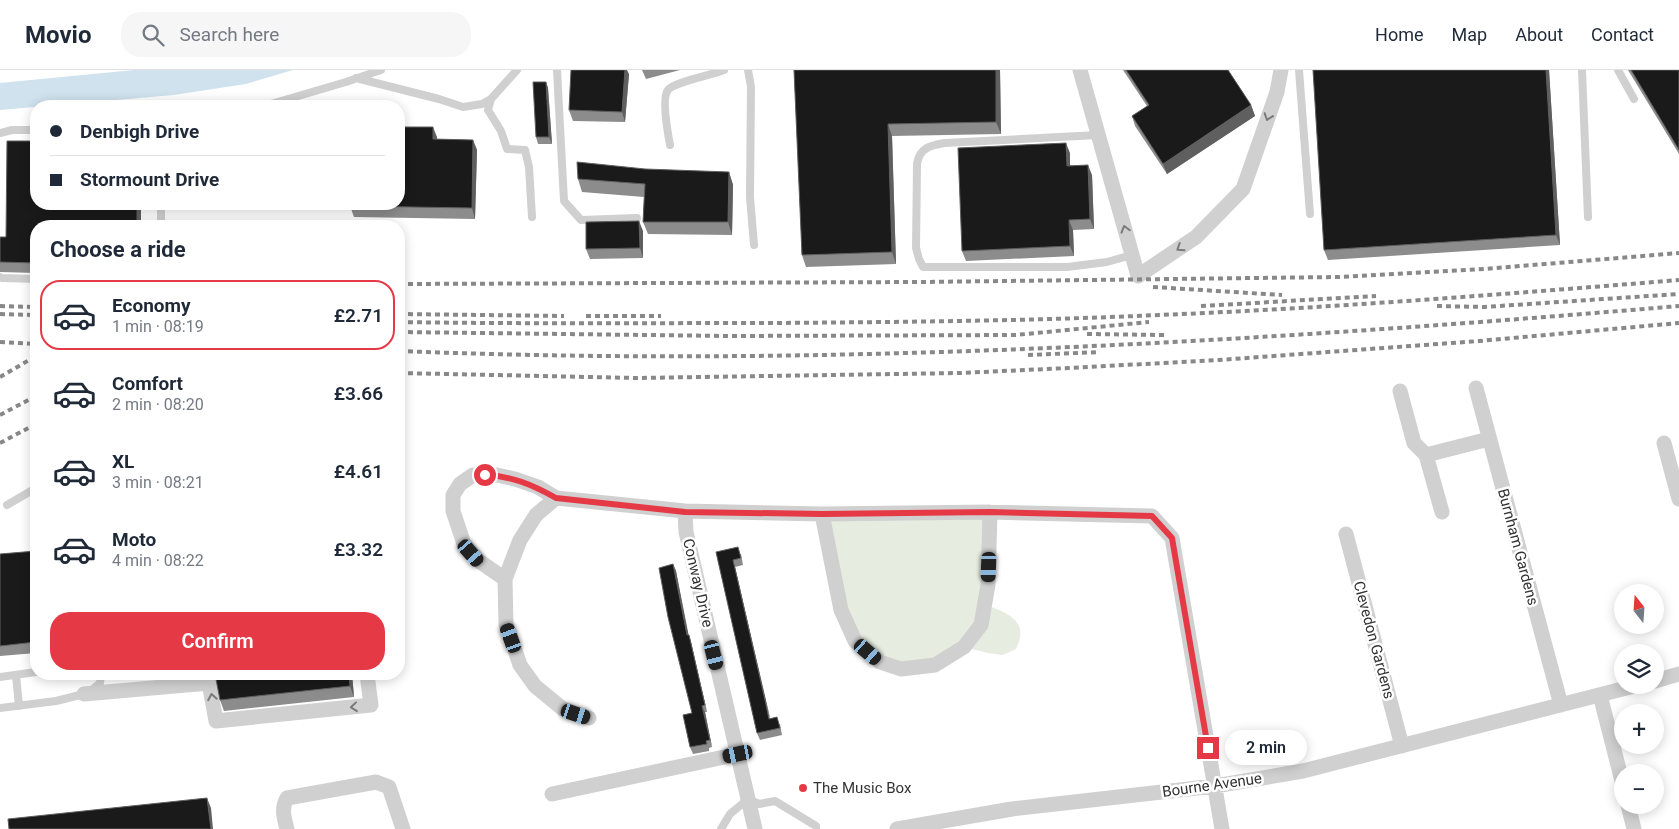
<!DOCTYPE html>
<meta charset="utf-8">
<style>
:root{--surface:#fff;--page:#f6f6f7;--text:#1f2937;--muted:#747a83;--line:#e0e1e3;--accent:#e63946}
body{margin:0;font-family:Roboto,sans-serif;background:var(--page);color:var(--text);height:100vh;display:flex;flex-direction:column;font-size:19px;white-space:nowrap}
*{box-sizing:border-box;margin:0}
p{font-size:16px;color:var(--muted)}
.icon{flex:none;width:28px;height:28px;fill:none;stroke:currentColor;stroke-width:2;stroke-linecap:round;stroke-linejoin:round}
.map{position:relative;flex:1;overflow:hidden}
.details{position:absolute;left:30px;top:150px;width:375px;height:460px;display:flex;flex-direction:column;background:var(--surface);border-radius:20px;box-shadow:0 2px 12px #0003}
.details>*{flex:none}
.hud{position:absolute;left:30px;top:30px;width:375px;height:110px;border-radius:20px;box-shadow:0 2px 12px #0003;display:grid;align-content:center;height:110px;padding:0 20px;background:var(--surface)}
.needle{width:32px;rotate:343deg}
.tools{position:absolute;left:1614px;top:514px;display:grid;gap:10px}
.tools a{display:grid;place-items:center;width:50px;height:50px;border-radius:50%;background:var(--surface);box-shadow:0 2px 12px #0003;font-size:25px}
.end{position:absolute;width:22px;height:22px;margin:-11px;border:6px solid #e63946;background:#fff;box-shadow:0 0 0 2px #fff}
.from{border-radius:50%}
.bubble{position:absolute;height:35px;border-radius:18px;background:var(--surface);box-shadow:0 2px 12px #0003;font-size:16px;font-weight:600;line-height:35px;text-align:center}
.car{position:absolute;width:15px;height:30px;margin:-15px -8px;border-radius:6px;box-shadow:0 0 4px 1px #0007;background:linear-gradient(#222 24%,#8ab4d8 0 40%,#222 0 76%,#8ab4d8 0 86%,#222 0)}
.hud b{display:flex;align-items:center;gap:18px;height:48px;font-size:19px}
.hud b+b{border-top:1px solid var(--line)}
.hud i{width:12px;height:12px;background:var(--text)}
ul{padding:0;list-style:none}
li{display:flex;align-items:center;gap:15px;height:70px;margin:0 10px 8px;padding:0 10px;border:2px solid transparent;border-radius:20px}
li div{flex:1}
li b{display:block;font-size:19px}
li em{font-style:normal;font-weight:600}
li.current{border-color:var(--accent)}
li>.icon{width:45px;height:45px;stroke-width:1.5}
h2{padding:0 20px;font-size:22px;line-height:60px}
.cta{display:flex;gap:10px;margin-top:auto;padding:10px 20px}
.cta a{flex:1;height:58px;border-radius:20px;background:var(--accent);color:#fff;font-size:20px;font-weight:600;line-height:58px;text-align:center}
header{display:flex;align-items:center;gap:30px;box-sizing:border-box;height:70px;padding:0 25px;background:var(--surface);border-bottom:1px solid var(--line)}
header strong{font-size:24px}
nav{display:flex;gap:28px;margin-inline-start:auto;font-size:18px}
.search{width:350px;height:45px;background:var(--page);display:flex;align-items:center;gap:12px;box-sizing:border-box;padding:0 18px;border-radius:20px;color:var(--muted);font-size:19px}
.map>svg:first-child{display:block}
.green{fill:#e6ecdf}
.water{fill:#cfe2ee}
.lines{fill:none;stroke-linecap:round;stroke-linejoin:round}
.service{stroke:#d0d0d0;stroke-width:8}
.minor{stroke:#d0d0d0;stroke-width:15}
.rail{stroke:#888;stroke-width:4;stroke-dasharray:5 4;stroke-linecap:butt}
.wall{fill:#8c8c8c}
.shaded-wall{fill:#5f5f5f}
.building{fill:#1a1a1a;stroke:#5f5f5f}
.oneway{stroke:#7a7a7a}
.route{stroke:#e63946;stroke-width:6}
.poi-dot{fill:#e63946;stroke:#fff;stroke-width:2}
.labels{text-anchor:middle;stroke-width:5;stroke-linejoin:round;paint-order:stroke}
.street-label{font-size:15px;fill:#333;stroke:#fff}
.poi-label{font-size:15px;fill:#333;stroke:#fff;text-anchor:start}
</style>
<header>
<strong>Movio</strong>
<div class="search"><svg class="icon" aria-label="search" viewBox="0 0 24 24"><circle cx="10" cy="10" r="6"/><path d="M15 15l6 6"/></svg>Search here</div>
<nav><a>Home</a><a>Map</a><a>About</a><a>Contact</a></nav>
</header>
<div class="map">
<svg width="1679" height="759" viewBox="0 0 1679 759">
<rect width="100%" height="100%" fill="#fff"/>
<!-- green -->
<path class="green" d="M990 442 984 534C1007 543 1030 550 1016 579L1003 585 988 583 964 577 901 599 855 571 822 444Z"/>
<!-- water -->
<path class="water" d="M134 0H293L246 14 174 25 0 40V13Z"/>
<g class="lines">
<!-- service -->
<path class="service" d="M517 0 491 29 488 40 501 61 507 79 525 80 529 97 532 147
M557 0 564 131 581 150 637 148
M748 0 751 17 750 127 754 175
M1299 0 1310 144
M1582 0 1588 147
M1618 0 1634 29
M356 8 439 29 463 37 482 34 491 29
M264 36 346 12 381 0
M0 63 12 60H36
M1098 65 945 73C931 75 919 78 917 94L916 178 919 189 923 197H1067L1107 192 1132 185
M670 75C668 64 661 28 668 20 673 12 712 5 724 0
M161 134V151L165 156
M0 207 2 208 36 209
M7 435 36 418
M16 605 19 636
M0 607 36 602
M0 638 56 631 88 623 100 613 101 604
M721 759 730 744 748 729 759 734 775 731 816 756V759"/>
<!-- minor -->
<path class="minor" d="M1080 0 1138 206 1196 167 1243 119 1277 22 1281 0
M1476 318 1561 635
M1400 321 1414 373 1426 385 1442 442
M1664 373 1679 429
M1426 385 1489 369
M685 441 686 462 755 759
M822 444 841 540 855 571 880 592 901 599 935 595 964 577 981 555 988 515 990 442
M1346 464 1402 676
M505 509 479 491 464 474 453 441V425L460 414 473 405H497L515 409 538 417 556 428
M1655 611 1679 604
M84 624 209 613 216 651 371 635 367 604
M1600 625 1622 711
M589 648 563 639 535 616 520 595 506 554 505 509 520 470 536 445 556 428 685 441 822 444 990 442 1152 446 1172 468 1222 759
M552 724 738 684
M1628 735 1634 759
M287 759C284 748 281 738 287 728L376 712 389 717 403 759
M897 759 1012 739 1215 716 1303 701 1638 615"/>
<!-- rail -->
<path class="rail" d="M399 214 921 212 1338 207 1484 199 1679 183
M1153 217 1282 225
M0 236 36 237
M1201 236 1376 226
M1437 236 1484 237 1679 224
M0 244 36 245
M399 244 564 246
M586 246H661
M399 252C523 254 648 253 772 253 901 252 1030 251 1159 245 1332 238 1506 224 1679 210
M399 262 728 266 1016 265 1149 252
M1087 264 1164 265
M0 272 36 274
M399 281C826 298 1254 272 1679 236
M1028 285 1100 282
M399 303 637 308 960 303 1069 298 1219 290 1479 271 1679 253
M0 307 36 286
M0 345 36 326
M0 373 36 354"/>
</g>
<!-- wall -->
<path class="wall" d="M642 0H680L646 9Z
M794 0H1000L1001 64 892 66 896 194 806 197 802 185Z
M1123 0H1228L1251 35 1255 46 1167 104 1135 56 1132 46 1147 36Z
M1313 0H1549L1560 175 1328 190 1324 180Z
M1628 0H1679V84Z
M629 4 625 52 573 51 569 40Z
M546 12 548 18 552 74H538L536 67Z
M437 67 436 69 473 70 477 80 475 149 354 147 350 136Z
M1070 83V95L1092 105 1094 159 1073 160 1074 186 966 191 962 181Z
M729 102 733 115 732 165 648 164 643 152 644 127 582 122 578 109Z
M36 156V203L0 202V167H6Z
M643 161V188L590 189 586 179Z
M36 481V583L0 586V484Z
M716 482 741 484 743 495 735 497 767 637 770 649 780 654 782 665 760 670 757 663Z
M673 494 676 501 688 565 691 572 707 642H705L712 677 709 678V681L693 684 690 677 692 643Z
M143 604H352L354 627 224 641 220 630 216 606 212 604 145 609Z"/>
<!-- shaded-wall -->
<path class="shaded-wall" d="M625 0H627L629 4 625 52 622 42Z
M996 0H1000L1001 64 996 52Z
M1546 0H1549L1560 175 1556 165Z
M546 12 548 18 552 74 549 67Z
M1251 35 1255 46 1167 104 1163 94Z
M888 54 892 66 896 194 892 182Z
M433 57 437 67 436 79 433 69Z
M473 70 477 80 475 149 472 138Z
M1066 73 1070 83V106L1067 96Z
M1088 95 1092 105 1094 159 1090 149Z
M729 102 733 115 732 165 728 152Z
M137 134H141V156H137Z
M1069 150 1073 160 1074 186 1070 176Z
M639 151 643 161V188L640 178Z
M733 490 735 497 772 656 765 630Z
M673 494 676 501 690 572 687 565Z
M689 565 691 572 707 642 705 635Z
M349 604H352L354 627 350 616Z
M702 636 705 642 712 677 710 670Z
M207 728 211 738 213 759H211Z"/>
<!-- building -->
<path class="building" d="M571 0H625L622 42 569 40Z
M794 0H996V52L888 54 892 182 802 185Z
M1126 0H1228L1251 35 1163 94 1132 46 1149 35Z
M1313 0H1546L1556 165 1324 180Z
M1631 0H1679V80Z
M533 12H546L549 67H536Z
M286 32 335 33V36H276L286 35Z
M399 57H433V69L473 70 472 138 350 136 351 134H399Z
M7 71H36V134H137V156H36V193L0 192V167H6Z
M1066 73 1067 96 1088 95 1090 149 1069 150 1070 176 962 181 958 78Z
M577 92 645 99 729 102 728 152H643L645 114 578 109Z
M639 151 640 178 586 179V152Z
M738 477 741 488 733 490 765 630 769 649 777 647 780 658 757 663 716 482Z
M36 481V572L0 576V484Z
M673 494 687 565H689L705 635 702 636 710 670 706 671 707 674 690 677 683 645 692 643 668 547 659 498Z
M215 604H349L350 616 220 630Z
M207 728 211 759H9L8 749Z"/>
<!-- one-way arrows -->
<defs><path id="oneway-chevron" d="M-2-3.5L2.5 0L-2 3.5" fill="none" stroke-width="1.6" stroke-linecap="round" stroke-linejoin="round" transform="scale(1.25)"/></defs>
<g class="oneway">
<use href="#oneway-chevron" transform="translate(1268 47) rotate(109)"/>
<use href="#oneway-chevron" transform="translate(1125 159) rotate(-106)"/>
<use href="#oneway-chevron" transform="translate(1180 178) rotate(147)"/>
<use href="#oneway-chevron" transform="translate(212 627) rotate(-100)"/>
<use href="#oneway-chevron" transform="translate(354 637) rotate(174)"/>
</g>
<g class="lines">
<!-- route -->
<path class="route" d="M485 405C512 406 533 415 556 428L685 442 822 444 990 442 1152 446 1172 468 1208 678"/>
</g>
<!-- markers -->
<circle class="poi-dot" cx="803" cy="718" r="5"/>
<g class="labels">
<!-- street labels -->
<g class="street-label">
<text transform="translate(1518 477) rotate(75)" y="5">Burnham Gardens</text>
<text transform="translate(698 513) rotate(77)" y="5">Conway Drive</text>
<text transform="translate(1374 570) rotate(75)" y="5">Clevedon Gardens</text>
<text transform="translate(1212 715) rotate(-8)" y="5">Bourne Avenue</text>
</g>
<!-- poi labels -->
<g class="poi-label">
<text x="813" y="723">The Music Box</text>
</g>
</g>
</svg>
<div class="tools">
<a><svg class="needle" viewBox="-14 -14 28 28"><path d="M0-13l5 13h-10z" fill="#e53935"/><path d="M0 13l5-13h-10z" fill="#747a83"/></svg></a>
<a><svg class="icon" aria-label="layers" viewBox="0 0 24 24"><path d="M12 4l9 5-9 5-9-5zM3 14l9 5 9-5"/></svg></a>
<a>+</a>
<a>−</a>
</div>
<i class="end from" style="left:485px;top:405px"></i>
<i class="end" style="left:1208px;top:678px"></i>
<div class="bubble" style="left:1225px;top:660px;width:82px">2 min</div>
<i class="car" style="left:471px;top:483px;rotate:139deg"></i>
<i class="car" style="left:989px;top:497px;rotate:182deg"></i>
<i class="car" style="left:511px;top:568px;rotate:340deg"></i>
<i class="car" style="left:868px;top:582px;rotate:131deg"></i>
<i class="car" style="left:714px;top:585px;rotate:166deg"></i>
<i class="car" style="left:576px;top:644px;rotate:108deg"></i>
<i class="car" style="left:738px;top:684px;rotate:258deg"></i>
<div class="hud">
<b><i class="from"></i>Denbigh Drive</b>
<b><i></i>Stormount Drive</b>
</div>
<section class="details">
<h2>Choose a ride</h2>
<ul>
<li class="current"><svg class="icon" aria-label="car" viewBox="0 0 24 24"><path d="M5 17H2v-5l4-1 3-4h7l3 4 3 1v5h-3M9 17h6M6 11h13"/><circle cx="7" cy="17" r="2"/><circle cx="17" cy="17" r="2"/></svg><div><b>Economy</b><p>1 min · 08:19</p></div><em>£2.71</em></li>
<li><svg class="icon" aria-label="car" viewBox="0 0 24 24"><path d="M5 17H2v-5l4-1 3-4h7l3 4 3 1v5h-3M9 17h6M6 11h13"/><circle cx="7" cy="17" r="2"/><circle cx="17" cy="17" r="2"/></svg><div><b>Comfort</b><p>2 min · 08:20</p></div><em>£3.66</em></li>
<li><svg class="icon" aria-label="car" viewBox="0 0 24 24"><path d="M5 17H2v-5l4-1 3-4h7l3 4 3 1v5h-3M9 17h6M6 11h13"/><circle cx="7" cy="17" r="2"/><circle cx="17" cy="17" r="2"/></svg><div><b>XL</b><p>3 min · 08:21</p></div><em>£4.61</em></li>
<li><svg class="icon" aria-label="car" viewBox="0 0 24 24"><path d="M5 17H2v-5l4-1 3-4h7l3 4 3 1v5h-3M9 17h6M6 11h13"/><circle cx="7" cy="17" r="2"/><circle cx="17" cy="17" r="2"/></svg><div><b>Moto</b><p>4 min · 08:22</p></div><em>£3.32</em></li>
</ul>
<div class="cta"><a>Confirm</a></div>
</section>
</div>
